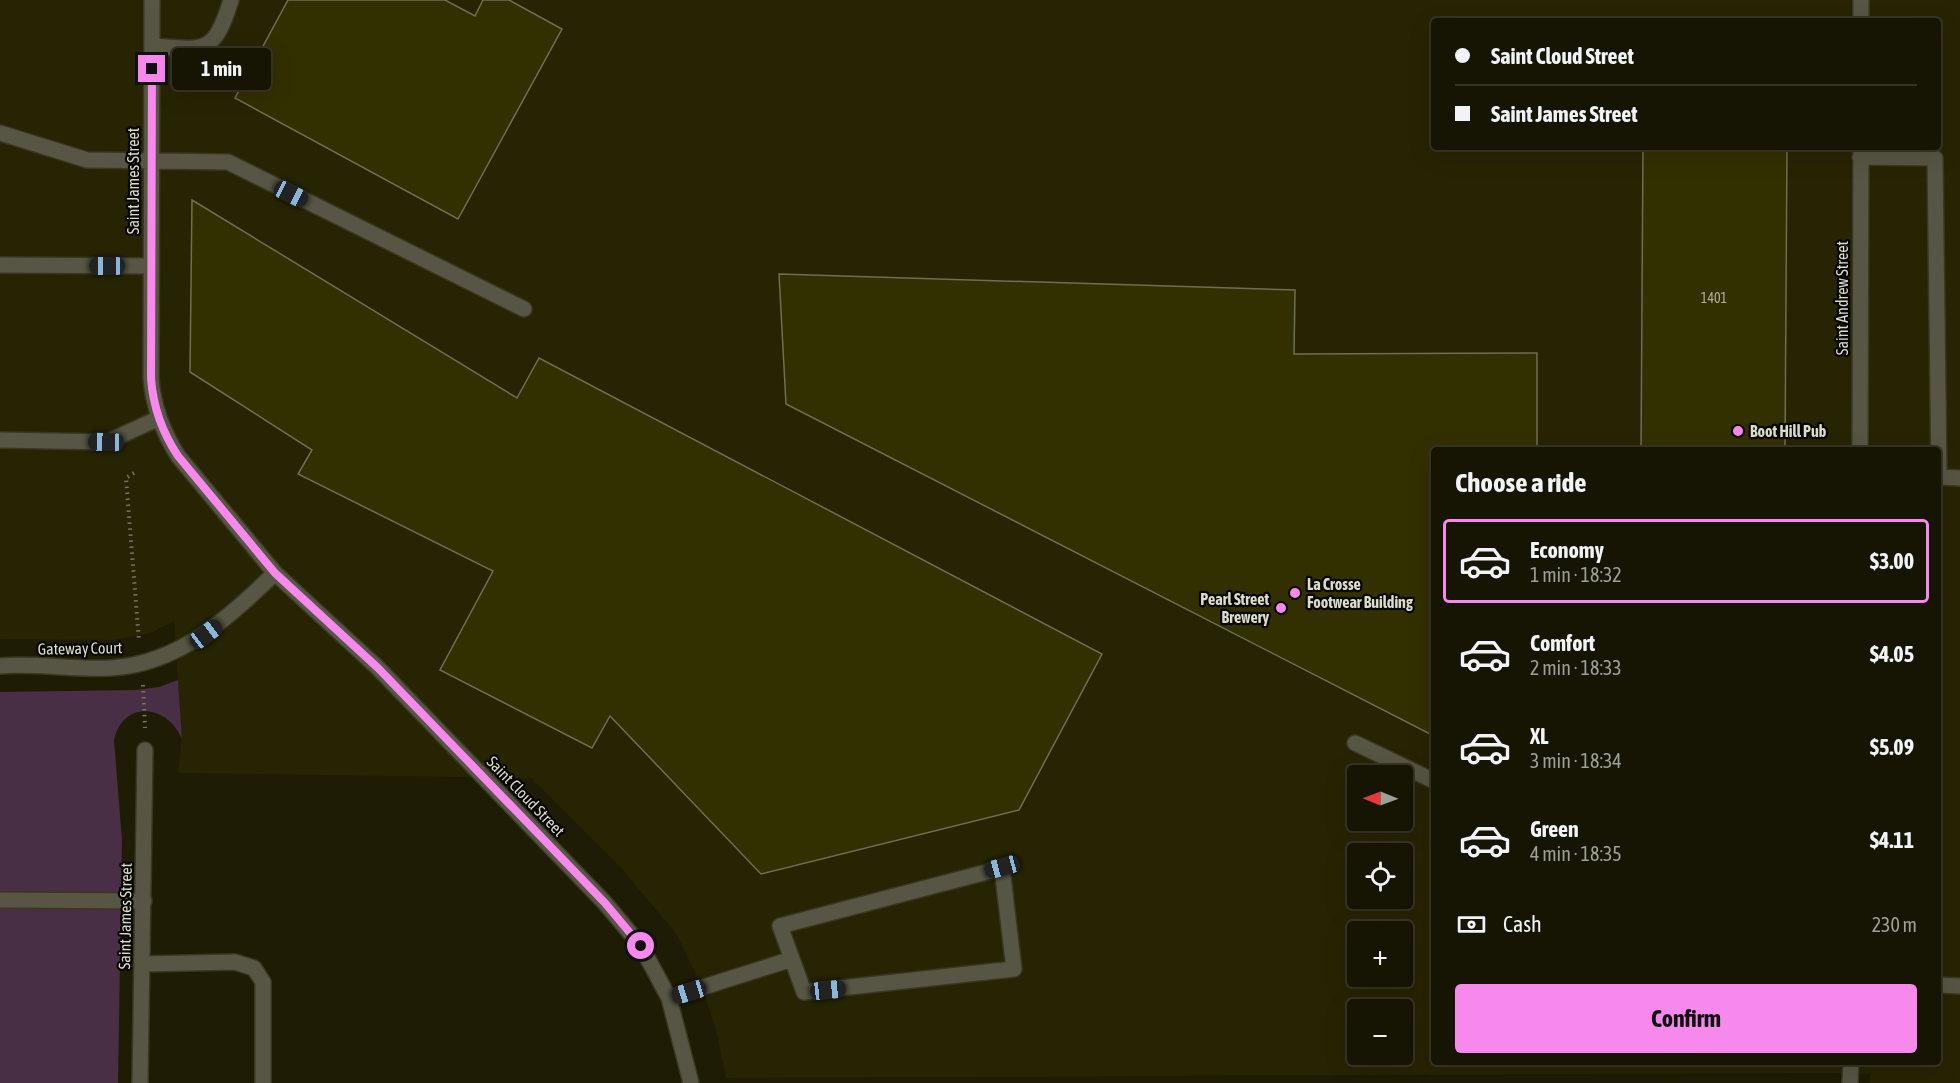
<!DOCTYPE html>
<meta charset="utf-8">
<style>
:root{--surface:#161503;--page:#232212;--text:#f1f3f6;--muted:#9e9f9a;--line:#353425;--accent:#f788ec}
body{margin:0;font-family:"Asap Condensed",sans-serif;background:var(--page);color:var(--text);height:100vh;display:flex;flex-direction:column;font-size:22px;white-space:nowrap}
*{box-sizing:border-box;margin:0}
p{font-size:20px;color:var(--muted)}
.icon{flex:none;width:33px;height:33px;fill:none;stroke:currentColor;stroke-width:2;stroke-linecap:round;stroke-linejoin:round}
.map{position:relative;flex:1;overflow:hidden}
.panel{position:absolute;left:1431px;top:447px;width:510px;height:618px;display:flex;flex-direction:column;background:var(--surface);border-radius:6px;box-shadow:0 6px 24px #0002,0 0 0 2px var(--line)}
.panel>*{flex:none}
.banner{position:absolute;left:1431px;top:18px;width:510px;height:132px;border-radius:6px;box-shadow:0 6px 24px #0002,0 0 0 2px var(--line);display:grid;align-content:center;height:132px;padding:0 24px;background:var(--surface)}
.needle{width:39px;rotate:271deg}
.controls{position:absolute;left:1347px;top:765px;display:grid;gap:12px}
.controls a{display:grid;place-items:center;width:66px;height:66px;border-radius:6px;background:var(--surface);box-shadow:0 6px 24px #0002,0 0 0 2px var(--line);font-size:30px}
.end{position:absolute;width:27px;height:27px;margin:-14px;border:8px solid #f788ec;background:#111;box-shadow:0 0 0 3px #111}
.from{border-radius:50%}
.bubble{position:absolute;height:42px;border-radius:6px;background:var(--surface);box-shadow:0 6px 24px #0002,0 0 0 2px var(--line);font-size:20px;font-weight:700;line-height:42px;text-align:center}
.car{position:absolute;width:18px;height:36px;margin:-18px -9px;border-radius:8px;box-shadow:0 0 4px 2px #0007;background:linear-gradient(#222 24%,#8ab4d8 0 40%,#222 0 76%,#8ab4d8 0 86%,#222 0)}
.banner b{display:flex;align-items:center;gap:21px;height:57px;font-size:22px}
.banner b+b{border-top:2px solid var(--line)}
.banner i{width:15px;height:15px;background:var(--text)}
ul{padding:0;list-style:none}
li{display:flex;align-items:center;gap:18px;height:84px;margin:0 12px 9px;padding:0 12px;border:3px solid transparent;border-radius:6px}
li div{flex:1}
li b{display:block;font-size:22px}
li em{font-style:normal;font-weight:700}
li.on{border-color:var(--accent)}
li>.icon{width:54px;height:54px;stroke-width:1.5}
h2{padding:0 24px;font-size:27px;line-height:72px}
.pay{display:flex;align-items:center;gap:15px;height:66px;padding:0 24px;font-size:22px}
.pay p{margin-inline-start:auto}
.cta{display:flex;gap:12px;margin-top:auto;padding:12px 24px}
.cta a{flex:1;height:69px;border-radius:6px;background:var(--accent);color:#111;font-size:24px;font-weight:700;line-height:69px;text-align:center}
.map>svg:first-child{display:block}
.built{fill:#262403;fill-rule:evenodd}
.green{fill:#482f45}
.building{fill:#322f01;stroke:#6f6e52;stroke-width:1.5}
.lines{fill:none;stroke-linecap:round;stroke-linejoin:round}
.minor-casing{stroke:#383720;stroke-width:18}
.path{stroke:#757460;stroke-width:4;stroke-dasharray:1.5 4.5;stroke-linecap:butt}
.minor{stroke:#575644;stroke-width:15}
.route{stroke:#f788ec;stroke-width:8}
.poi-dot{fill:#f788ec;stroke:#070601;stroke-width:2}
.labels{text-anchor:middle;stroke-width:4.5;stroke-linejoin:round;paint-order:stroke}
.number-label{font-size:14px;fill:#b1b099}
.street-label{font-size:16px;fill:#dbdbcc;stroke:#070601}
.poi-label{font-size:16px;font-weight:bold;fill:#dbdbcc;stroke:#070601;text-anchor:start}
</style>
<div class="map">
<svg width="1960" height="1083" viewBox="0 0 1960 1083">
<rect width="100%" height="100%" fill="#1e1c04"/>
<!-- built -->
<path class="built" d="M0 0H1960V1083H1870V1074L1826 1073 726 1078 716 1029 699 981 676 933 619 866 531 778 178 773 182 738 174 621 151 633 113 640 0 639ZM1434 21H1938V147H1434ZM1434 450H1938V1062H1434ZM1358 776H1402V820H1358ZM1358 854H1402V898H1358ZM1358 932H1402V976H1358ZM1358 1010H1402V1054H1358Z"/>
<!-- green -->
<path class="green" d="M178 680 182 739C167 704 123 700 114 740L122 840 118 1083H0V692L135 690 159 687Z"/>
<!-- building -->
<path class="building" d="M288 0H445L475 16 483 0H509L562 29 458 219 235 98Z
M1643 147H1787L1785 450H1641Z
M192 200 517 398 539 358 1102 654 1019 810 761 874 610 716 592 748 440 670 493 571 298 474 312 450 190 372Z
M779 274 1295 290 1294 354 1537 353V450H1434V736L786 404Z"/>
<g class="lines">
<!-- minor casing -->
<g class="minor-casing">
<path id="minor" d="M152 0 151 378C153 407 163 432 178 456L275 573 378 668 605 903 641 946 669 998 691 1083
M1861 21V0
M152 46C205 50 214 55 231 0
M0 133 87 160 228 162 524 309
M1860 157 1935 158 1939 477
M0 265 150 266
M0 440 107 442 159 418
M1860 450 1861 147
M1938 477 1960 478
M0 666C37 663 74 670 111 668 179 664 228 618 275 573
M1355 743 1434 781
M0 900 144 901
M143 964 235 962 254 968 263 982V1083
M1938 985 1960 986
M669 998 792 959 780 926 1002 868 1014 969 804 992 792 959
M140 1083 145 750
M1850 1083 1851 1062"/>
</g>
<!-- path -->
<path class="path" d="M134 473 126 478 139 641
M143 685 145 728"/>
<!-- minor -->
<use href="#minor" class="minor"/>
</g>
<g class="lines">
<!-- route -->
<path class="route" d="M152 69 151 378C153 407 162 432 178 456L275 573 378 668 605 903 641 946"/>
</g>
<!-- markers -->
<g class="poi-dot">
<circle cx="1738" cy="431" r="6"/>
<circle cx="1295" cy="593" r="6"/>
<circle cx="1281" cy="608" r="6"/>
</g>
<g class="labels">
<!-- number labels -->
<g class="number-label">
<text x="1714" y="303">1401</text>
</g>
<!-- street labels -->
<g class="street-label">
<text transform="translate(133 181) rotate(-90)" y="6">Saint James Street</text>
<text transform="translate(1842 298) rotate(-90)" y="6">Saint Andrew Street</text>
<text transform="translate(80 648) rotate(-1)" y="6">Gateway Court</text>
<text transform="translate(526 796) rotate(46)" y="6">Saint Cloud Street</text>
<text transform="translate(125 916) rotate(-89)" y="6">Saint James Street</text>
</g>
<!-- poi labels -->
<g class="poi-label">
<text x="1750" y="437">Boot Hill Pub</text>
<text x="1307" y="590">La Crosse<tspan x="1307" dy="18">Footwear Building</tspan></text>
<text x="1269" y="605" text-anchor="end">Pearl Street<tspan x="1269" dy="18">Brewery</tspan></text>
</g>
</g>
</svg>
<div class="controls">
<a><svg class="needle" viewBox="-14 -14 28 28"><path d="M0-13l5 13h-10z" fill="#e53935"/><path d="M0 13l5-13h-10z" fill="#9e9f9a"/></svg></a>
<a><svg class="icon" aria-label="locate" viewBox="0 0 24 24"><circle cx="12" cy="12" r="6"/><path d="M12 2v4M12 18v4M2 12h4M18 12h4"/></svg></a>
<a>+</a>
<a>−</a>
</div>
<i class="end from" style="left:641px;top:946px"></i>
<i class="end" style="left:152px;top:69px"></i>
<div class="bubble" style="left:172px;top:48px;width:99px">1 min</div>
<i class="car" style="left:291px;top:194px;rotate:116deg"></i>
<i class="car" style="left:107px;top:266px;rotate:270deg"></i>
<i class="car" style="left:106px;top:442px;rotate:271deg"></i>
<i class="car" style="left:206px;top:634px;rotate:53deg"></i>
<i class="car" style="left:1002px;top:867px;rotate:255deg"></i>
<i class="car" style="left:828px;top:990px;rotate:84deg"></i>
<i class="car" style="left:689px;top:992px;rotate:253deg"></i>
<div class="banner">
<b><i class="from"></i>Saint Cloud Street</b>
<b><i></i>Saint James Street</b>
</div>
<section class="panel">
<h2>Choose a ride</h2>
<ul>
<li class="on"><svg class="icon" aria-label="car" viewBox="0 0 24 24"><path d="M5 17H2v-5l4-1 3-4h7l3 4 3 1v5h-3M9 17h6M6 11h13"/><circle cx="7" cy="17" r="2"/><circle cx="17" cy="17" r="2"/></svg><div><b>Economy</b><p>1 min · 18:32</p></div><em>$3.00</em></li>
<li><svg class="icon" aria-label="car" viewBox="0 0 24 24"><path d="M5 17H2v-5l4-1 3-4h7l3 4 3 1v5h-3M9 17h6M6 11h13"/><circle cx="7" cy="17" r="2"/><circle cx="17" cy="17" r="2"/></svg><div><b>Comfort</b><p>2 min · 18:33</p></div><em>$4.05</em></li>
<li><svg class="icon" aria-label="car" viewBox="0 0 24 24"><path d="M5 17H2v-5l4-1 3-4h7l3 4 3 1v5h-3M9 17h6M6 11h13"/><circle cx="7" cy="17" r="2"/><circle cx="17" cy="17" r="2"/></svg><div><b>XL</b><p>3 min · 18:34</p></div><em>$5.09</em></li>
<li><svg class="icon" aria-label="car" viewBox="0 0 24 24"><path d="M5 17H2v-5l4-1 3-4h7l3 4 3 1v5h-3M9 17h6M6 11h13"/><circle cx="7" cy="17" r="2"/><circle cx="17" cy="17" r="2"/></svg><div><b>Green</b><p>4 min · 18:35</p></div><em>$4.11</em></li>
</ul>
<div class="pay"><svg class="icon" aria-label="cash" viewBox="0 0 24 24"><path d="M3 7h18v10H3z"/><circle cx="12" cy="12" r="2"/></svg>Cash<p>230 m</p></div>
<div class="cta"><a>Confirm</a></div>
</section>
</div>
